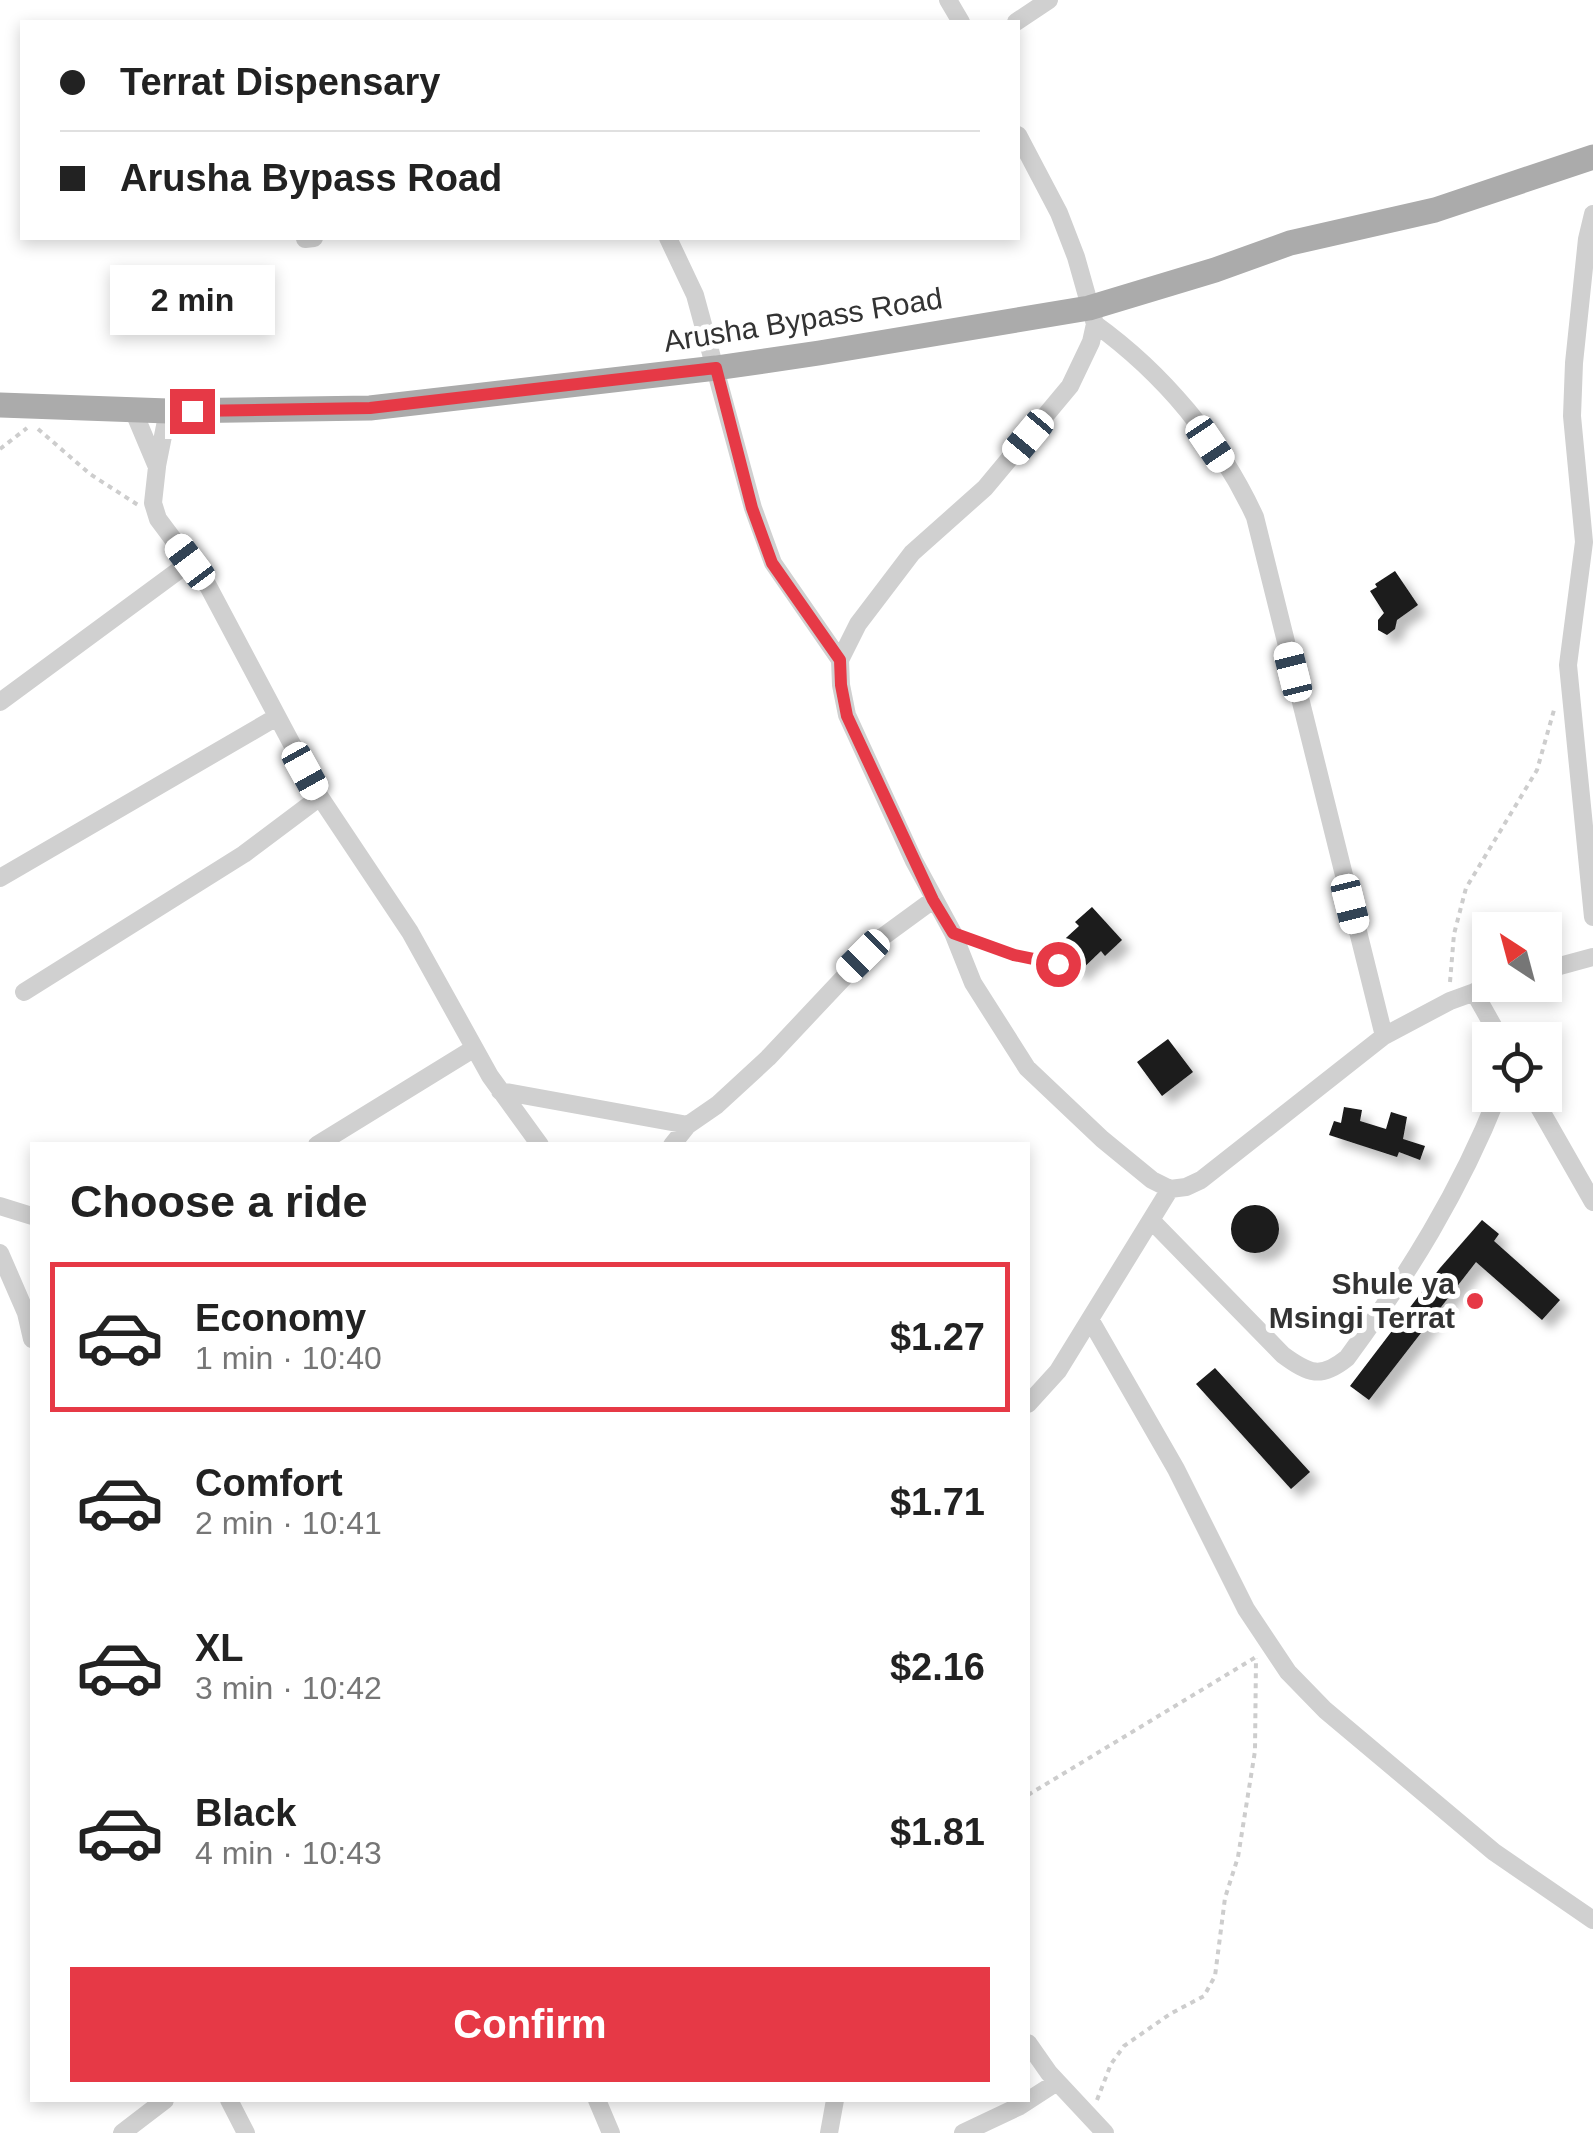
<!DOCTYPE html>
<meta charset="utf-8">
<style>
:root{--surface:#fff;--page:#f6f6f6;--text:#222;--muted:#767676;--line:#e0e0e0;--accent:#e63946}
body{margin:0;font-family:Helvetica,sans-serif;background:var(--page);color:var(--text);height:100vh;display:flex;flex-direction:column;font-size:38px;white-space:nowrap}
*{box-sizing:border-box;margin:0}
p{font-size:32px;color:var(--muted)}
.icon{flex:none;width:55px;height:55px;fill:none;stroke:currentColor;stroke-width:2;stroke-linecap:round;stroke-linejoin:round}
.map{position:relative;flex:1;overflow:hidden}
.sheet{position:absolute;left:30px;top:1142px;width:1000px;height:960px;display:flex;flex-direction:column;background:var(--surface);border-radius:0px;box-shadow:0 5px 15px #0003}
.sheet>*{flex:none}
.top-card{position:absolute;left:20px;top:20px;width:1000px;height:220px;border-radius:0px;box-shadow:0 5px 15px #0003;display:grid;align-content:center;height:220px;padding:0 40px;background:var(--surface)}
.needle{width:65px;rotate:324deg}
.controls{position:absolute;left:1472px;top:912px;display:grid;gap:20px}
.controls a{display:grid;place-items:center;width:90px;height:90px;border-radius:0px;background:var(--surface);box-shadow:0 5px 15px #0003;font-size:50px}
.end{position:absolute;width:45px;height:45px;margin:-22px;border:12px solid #e63946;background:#fff;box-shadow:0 0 0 5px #fff}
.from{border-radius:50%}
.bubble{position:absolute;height:70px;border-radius:0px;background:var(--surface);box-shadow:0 5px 15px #0003;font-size:32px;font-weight:600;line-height:70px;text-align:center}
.car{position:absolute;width:30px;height:60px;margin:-30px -15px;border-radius:12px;box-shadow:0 0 8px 2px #0007;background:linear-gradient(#fff 24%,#345 0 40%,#fff 0 76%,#345 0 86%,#fff 0)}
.top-card b{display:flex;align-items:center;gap:35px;height:95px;font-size:38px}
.top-card b+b{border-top:2px solid var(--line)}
.top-card i{width:25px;height:25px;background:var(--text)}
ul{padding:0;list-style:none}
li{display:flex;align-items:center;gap:30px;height:150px;margin:0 20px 15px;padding:0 20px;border:5px solid transparent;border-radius:0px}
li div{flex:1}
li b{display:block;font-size:38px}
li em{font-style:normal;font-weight:600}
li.active{border-color:var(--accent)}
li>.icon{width:90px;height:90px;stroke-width:1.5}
h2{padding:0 40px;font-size:45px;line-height:120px}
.primary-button{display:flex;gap:20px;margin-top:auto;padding:20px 40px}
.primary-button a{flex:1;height:115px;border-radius:0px;background:var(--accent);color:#fff;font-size:40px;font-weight:600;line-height:115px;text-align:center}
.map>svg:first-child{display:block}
.building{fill:#1a1a1a;filter:url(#shadow)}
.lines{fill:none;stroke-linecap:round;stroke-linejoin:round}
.path{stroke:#cdcdcd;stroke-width:4;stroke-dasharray:5 5;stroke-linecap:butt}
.service{stroke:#d0d0d0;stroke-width:9}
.minor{stroke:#d0d0d0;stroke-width:18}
.primary{stroke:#ababab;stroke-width:25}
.route{stroke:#e63946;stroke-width:12}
.poi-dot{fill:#e63946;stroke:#fff;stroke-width:4}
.labels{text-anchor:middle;stroke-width:10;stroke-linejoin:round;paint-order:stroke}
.street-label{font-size:30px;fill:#333;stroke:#fff}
.poi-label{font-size:30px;font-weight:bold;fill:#333;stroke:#fff;text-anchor:end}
</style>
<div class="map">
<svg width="1593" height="2133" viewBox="0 0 1593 2133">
<defs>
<filter id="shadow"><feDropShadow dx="9" dy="9" stdDeviation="5" flood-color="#0004"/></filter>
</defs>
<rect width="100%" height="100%" fill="#fff"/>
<!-- building -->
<path class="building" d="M1395 571 1418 605 1397 620 1395 629 1387 635 1378 630V620L1384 613 1370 591 1377 587 1375 584Z
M1092 907 1122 940 1105 956 1101 951 1078 973 1055 948 1079 926 1075 922Z
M1168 1039 1193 1072 1162 1096 1137 1062Z
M1344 1107 1362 1110 1360 1121 1386 1129 1391 1112 1407 1117 1403 1139 1425 1146 1420 1160 1399 1152 1397 1157 1329 1135 1334 1121 1341 1123Z
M1231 1229a24 24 0 1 1 48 0a24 24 0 1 1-48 0Z
M1482 1220 1499 1234 1494 1241 1560 1300 1542 1320 1476 1262 1369 1400 1350 1386 1440 1268Z
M1215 1368 1310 1472 1291 1489 1196 1384Z"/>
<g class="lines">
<!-- path -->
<path class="path" d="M38 429 90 474 138 505
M0 449 27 428
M1450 982 1454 934 1466 888 1537 770 1554 710
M1028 1795 1256 1657
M1097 2100 1111 2064 1124 2046 1170 2014 1204 1996 1215 1976 1225 1898 1238 1857 1255 1751 1256 1658"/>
<!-- service -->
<path class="service" d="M956 934 1014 955 1058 963"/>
<!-- minor -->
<path class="minor" d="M948 0 961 22
M1016 22 1049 0
M1018 135 1059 213 1076 257 1095 324 1091 342 1070 386 985 488 912 553 858 624 840 660 841 685 847 715 914 861 953 933 973 983 1027 1068 1102 1139 1152 1180 1170 1189 1186 1187 1201 1180 1384 1036 1450 1001 1494 985
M1593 214 1587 239 1574 363 1572 416 1584 542 1568 665 1593 917
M668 238 695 295 753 508 773 563 840 660
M305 239 314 238
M1095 324C1163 373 1220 441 1255 517L1384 1036
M133 410 157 467 153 503 158 519 208 586 320 797 410 932 490 1076 540 1145
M157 466 168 411
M0 702 190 562
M0 878 275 718
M1545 970 1593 957
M24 992 244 854 320 797
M1474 992 1501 1040
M500 1091 688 1125
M1532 1095 1593 1202
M317 1145 473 1049
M672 1145 688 1125 717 1105 768 1058 881 938 933 900
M0 1206 32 1216
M1151 1220 1283 1355C1309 1374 1321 1379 1347 1358 1408 1275 1460 1191 1498 1095
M0 1253 26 1313 32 1339
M1091 1321 1176 1469 1246 1609 1288 1672 1325 1710 1494 1852 1593 1920
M1028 1404 1058 1371 1170 1189
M1028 2043 1049 2073 1105 2133
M229 2100 246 2133
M597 2100 611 2133
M122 2133 165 2100
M829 2133 835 2100
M963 2133 1020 2106 1057 2082"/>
<!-- primary -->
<path class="primary" d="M0 405 168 411 370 408 716 368 819 353 1089 308 1215 270 1290 243 1435 210 1593 157"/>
</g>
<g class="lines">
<!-- route -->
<path class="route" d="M192 411 370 408 716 368 752 508 772 563 840 660 841 685 847 716 933 900 953 933 1014 955 1058 964"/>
</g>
<!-- markers -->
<circle class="poi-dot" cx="1475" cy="1301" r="10"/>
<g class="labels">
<!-- street labels -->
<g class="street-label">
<text transform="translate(803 320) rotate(-9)" y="10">Arusha Bypass Road</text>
</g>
<!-- poi labels -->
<g class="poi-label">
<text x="1455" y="1294">Shule ya<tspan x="1455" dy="34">Msingi Terrat</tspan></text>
</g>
</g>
</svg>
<div class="controls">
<a><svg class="needle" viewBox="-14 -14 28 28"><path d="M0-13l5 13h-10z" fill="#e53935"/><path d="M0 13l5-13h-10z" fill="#767676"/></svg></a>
<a><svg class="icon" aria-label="locate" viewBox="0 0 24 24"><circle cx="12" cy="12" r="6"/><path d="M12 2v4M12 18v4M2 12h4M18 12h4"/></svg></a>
</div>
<i class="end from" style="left:1058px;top:964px"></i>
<i class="end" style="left:192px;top:411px"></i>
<div class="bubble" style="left:110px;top:265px;width:165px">2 min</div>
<i class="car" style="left:1028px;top:437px;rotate:220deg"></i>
<i class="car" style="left:1210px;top:444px;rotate:146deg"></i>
<i class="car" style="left:190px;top:562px;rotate:323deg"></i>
<i class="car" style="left:1293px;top:672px;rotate:346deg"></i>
<i class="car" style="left:305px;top:771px;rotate:151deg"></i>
<i class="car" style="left:1350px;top:904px;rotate:166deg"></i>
<i class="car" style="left:863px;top:956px;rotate:225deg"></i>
<div class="top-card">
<b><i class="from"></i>Terrat Dispensary</b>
<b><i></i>Arusha Bypass Road</b>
</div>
<section class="sheet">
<h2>Choose a ride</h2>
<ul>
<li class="active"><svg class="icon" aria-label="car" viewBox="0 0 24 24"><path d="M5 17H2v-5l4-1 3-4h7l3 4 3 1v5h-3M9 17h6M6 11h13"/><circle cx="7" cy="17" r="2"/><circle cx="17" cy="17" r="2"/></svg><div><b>Economy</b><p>1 min · 10:40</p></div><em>$1.27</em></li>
<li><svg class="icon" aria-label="car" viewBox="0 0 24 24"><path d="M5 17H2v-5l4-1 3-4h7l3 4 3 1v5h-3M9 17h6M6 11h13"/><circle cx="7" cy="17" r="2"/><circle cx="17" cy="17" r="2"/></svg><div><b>Comfort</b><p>2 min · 10:41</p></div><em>$1.71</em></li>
<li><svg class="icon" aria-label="car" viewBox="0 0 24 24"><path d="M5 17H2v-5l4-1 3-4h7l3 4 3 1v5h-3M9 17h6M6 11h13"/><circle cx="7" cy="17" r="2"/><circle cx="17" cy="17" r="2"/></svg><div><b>XL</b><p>3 min · 10:42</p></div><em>$2.16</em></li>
<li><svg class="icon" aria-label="car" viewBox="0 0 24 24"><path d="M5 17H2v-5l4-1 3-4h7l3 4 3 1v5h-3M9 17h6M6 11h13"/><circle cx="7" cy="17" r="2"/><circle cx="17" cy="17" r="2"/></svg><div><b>Black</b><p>4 min · 10:43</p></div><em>$1.81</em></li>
</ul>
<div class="primary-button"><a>Confirm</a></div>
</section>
</div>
